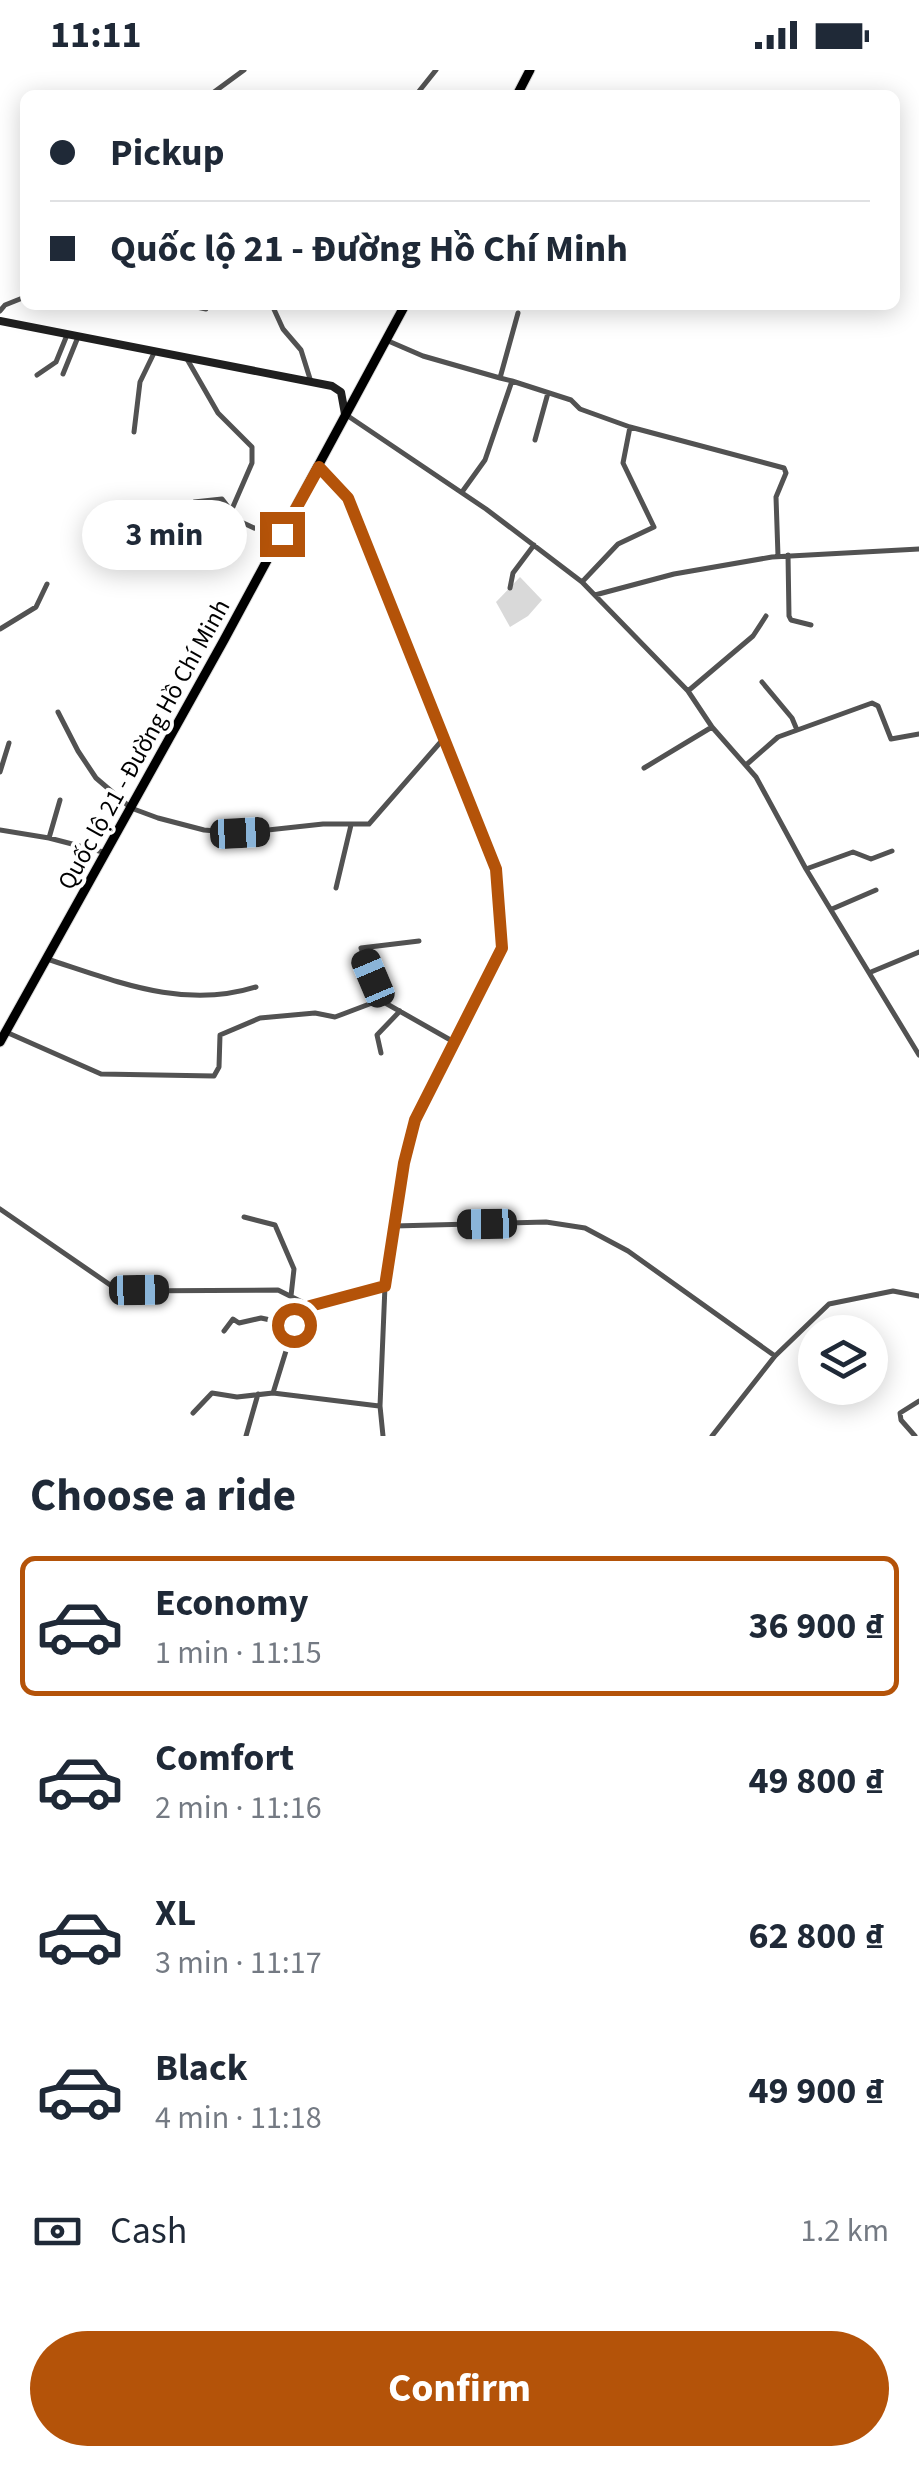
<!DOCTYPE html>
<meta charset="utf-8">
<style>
:root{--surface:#fff;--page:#f2f2f3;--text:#1f2937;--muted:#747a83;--line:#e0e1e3;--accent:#b45309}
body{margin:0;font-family:"Source Sans 3",sans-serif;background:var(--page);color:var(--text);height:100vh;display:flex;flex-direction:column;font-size:38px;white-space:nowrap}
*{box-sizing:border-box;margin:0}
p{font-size:32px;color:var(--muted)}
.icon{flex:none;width:55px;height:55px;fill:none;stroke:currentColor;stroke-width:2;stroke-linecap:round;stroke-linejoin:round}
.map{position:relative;height:1366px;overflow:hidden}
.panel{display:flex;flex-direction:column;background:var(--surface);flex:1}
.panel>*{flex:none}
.hud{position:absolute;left:20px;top:20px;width:880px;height:220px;border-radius:15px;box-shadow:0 5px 25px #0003;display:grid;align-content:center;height:220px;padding:0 30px;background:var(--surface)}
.controls{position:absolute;left:798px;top:1245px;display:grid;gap:20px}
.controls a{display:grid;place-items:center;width:90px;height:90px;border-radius:50%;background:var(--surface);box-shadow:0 5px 25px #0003;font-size:50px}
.end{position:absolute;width:45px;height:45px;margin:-22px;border:12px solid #b45309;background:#fff;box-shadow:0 0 0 5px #fff}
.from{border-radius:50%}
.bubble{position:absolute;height:70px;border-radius:35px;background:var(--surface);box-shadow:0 5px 25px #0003;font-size:32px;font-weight:700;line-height:70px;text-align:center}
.car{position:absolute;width:30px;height:60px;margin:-30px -15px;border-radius:12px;box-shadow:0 0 8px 2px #0007;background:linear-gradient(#222 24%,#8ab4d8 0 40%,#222 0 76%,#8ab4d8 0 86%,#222 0)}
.hud b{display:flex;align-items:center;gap:35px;height:95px;font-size:38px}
.hud b+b{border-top:2px solid var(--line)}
.hud i{width:25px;height:25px;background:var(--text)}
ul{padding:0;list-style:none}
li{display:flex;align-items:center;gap:30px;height:140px;margin:0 20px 15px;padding:0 10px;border:5px solid transparent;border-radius:15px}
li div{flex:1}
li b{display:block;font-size:38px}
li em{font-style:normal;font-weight:700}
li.on{border-color:var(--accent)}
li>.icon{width:90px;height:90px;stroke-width:1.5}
h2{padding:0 30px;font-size:45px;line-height:120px}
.pay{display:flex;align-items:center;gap:25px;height:110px;padding:0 30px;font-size:38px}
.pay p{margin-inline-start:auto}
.button{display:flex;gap:20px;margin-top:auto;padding:20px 30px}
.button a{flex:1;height:115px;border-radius:60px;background:var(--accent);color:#fff;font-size:40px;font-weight:700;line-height:115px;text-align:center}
.status{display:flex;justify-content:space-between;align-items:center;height:70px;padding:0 50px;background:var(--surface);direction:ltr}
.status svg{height:28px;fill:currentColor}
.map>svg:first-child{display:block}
.green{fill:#d9d9d9}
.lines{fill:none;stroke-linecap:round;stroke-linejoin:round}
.highway-casing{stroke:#dbdbdb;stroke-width:11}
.street{stroke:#525252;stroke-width:5}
.secondary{stroke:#1f1f1f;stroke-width:8}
.highway{stroke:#000;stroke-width:9}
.route{stroke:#b45309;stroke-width:12}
.labels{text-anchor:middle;stroke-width:8;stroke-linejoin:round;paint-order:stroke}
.street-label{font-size:25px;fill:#000;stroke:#fff}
</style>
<div class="status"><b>11:11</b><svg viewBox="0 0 49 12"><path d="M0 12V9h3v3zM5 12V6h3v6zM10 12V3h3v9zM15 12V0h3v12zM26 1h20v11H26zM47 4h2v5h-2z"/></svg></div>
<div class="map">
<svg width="919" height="1366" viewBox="0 0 919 1366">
<rect width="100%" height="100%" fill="#fff"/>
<!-- green -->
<path class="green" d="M520 507 542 530 528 546 510 557 496 532Z"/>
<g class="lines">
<!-- highway casing -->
<g class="highway-casing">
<path id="highway" d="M517 25 530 0
M0 972 224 570 405 235"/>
</g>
<!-- street -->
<path class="street" d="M210 25 244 0
M416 25 436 0
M187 235 206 239
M272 235 283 259 301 280 311 312
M0 241 5 235 25 227
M386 270 423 286 500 308
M187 289 218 343 252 377V393L232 439
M63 304 78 267
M37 305 56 292 67 265
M512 311 571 330 580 339 630 357 784 398 786 403 776 427 778 486
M345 344 486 439 582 512 688 621 712 657 756 707 806 799 919 985
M134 362 140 312 154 283
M535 370 548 323
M319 397 348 429 495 799 502 879 415 1050 404 1093 385 1216 380 1336 383 1366
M462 422 485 390 512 311 500 308 518 243
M194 432 222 429 239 451 254 458 279 464
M788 485 789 546 791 550 811 555
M582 512 618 474 654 457 623 393 630 357
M510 518 513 503 534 475
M595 525 674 504 772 487 919 479
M0 559 36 537 47 514
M762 612 792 648 797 660
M688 621 753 566 766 546
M58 642 78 681 96 708 131 738 158 748 204 760 240 763 323 754H369L445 667
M746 695 778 667 872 633 878 636 891 669 919 664
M644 698 712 657
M0 702 9 673
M0 760 49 768 103 782
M49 768 60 730
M806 799 853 782 871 789 892 781
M336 818 351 755
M832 839 876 820
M47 889C116 911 183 940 256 917
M871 902 919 882
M383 931 361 878 419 871
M6 962 101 1004 214 1006 219 997 220 965 260 948 315 943 335 947 380 930 454 972
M381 983 377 965 400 941
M0 1139 119 1221 278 1220 310 1236
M244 1147 275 1155 294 1199 291 1226
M394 1156 546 1152 585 1158 628 1181 775 1286
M224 1261 233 1249 239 1253 261 1248 294 1255
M273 1323 379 1336
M193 1343 212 1323 237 1327 273 1323 294 1255 310 1236 385 1216
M246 1366 258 1324
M712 1366 775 1286 829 1234 893 1221 919 1226
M915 1366 901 1350 900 1343 919 1331"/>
<!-- secondary -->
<path class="secondary" d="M0 251 332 316 341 322 345 344"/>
<!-- highway -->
<use href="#highway" class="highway"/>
</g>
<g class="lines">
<!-- route -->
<path class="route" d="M282 464 319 397 348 428 496 799 502 878 415 1050 404 1093 385 1216 310 1236 294 1255"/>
</g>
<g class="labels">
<!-- street labels -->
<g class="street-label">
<text transform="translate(143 674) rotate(-61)" y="9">Quốc lộ 21 - Đường Hồ Chí Minh</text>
</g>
</g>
</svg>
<div class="controls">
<a><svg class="icon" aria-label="layers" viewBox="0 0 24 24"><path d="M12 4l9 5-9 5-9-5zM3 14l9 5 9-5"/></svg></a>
</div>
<i class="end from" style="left:294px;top:1255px"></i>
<i class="end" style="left:282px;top:464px"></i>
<div class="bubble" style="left:82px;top:430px;width:165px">3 min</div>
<i class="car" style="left:240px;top:763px;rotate:87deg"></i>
<i class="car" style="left:373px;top:908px;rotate:337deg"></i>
<i class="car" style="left:487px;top:1154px;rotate:269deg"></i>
<i class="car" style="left:139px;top:1220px;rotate:89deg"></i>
<div class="hud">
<b><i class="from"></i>Pickup</b>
<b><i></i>Quốc lộ 21 - Đường Hồ Chí Minh</b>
</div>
</div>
<section class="panel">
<h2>Choose a ride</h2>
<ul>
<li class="on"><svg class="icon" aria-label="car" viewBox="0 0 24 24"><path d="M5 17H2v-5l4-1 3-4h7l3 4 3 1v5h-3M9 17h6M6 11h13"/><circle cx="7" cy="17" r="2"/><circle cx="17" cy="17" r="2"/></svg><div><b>Economy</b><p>1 min · 11:15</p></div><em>36 900 ₫</em></li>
<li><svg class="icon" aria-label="car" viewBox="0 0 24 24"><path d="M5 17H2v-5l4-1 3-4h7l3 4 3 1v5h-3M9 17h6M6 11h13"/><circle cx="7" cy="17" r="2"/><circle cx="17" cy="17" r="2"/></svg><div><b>Comfort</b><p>2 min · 11:16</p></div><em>49 800 ₫</em></li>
<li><svg class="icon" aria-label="car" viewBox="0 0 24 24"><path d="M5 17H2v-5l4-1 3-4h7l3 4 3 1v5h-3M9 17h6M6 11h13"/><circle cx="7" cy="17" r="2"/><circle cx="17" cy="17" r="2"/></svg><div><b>XL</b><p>3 min · 11:17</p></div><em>62 800 ₫</em></li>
<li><svg class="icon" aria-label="car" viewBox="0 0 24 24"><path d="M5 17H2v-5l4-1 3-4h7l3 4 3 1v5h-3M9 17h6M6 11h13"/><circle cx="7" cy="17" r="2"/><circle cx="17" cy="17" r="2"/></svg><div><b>Black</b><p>4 min · 11:18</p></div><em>49 900 ₫</em></li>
</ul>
<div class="pay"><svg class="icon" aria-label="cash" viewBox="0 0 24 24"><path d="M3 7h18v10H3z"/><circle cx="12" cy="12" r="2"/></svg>Cash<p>1.2 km</p></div>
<div class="button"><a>Confirm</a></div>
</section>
